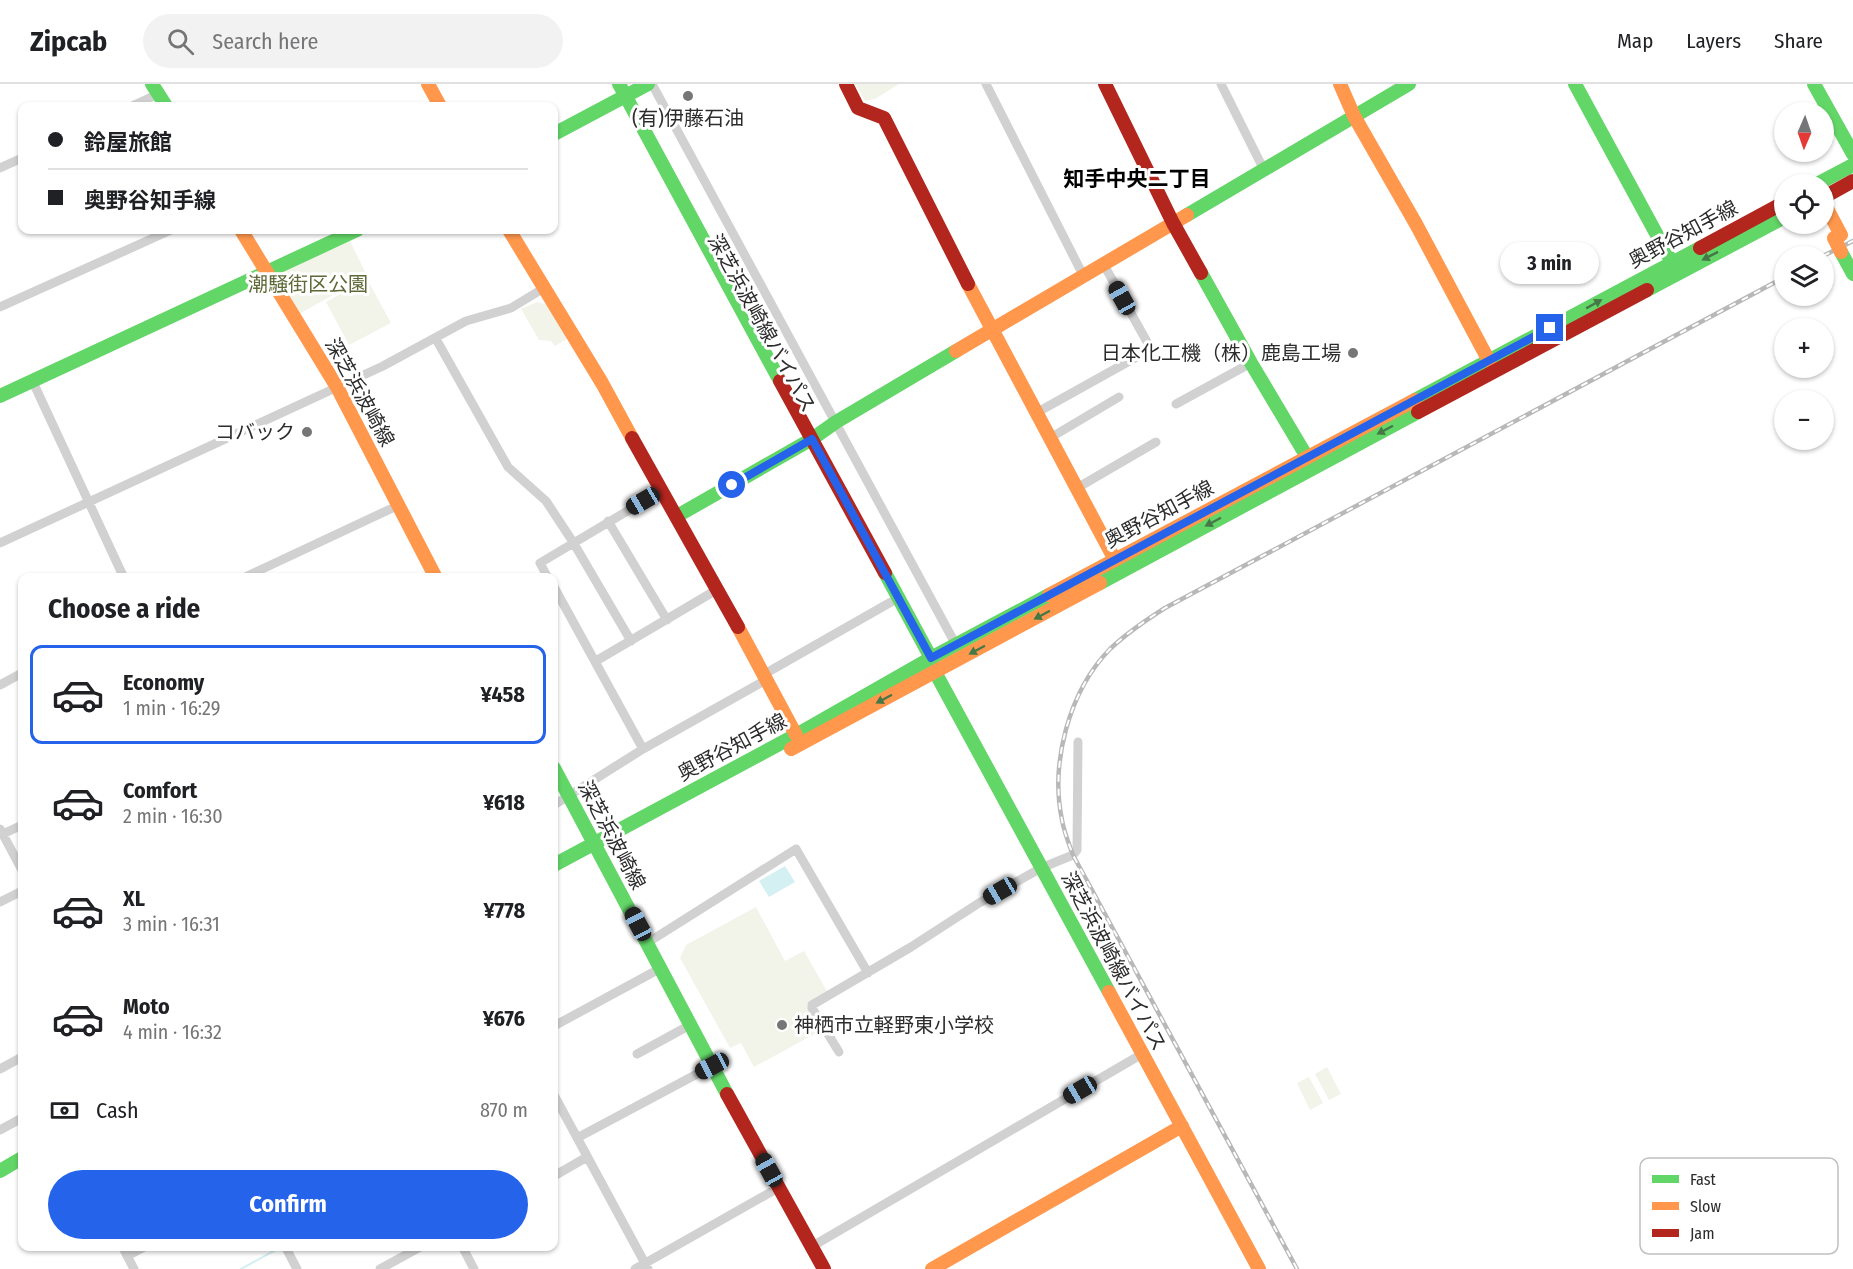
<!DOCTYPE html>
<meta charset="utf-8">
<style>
:root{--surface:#fff;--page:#f2f2f2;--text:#202124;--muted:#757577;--line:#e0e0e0;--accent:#2563eb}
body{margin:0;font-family:"Fira Sans Condensed","Noto Sans JP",sans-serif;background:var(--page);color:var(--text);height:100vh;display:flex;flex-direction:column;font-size:22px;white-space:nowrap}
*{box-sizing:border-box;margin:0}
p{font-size:20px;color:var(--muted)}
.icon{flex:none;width:33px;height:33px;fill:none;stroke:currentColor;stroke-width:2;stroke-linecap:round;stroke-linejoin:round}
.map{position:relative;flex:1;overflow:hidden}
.side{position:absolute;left:18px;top:489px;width:540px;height:678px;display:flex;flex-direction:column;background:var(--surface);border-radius:12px;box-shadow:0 2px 4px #0004}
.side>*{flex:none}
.guide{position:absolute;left:18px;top:18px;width:540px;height:132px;border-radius:12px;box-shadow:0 2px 4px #0004;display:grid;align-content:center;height:132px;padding:0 30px;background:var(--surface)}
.needle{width:39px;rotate:182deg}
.fabs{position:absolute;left:1774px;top:18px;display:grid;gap:12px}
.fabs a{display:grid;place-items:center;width:60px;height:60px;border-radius:50%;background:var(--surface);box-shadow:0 2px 4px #0004;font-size:30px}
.end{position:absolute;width:27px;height:27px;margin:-14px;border:8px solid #2563eb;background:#fff;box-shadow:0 0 0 3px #fff}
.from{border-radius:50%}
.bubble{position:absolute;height:42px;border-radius:21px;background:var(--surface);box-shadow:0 2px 4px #0004;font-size:20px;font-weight:700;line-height:42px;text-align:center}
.car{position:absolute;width:18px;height:36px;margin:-18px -9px;border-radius:8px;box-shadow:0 0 4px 2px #0007;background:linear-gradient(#222 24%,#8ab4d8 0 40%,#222 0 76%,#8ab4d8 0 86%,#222 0)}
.guide b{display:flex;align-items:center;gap:21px;height:57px;font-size:22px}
.guide b+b{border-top:2px solid var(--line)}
.guide i{width:15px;height:15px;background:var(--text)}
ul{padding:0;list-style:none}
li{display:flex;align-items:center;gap:18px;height:99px;margin:0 12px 9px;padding:0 18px;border:3px solid transparent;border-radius:12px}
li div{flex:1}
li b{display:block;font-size:22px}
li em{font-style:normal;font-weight:700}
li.selected{border-color:var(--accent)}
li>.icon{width:54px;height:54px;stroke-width:1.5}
h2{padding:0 30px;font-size:27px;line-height:72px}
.pay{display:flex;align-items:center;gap:15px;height:66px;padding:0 30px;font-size:22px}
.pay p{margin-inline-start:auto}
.button{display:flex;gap:12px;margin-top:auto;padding:12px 30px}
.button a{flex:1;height:69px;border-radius:36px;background:var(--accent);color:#fff;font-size:24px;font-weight:700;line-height:69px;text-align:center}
header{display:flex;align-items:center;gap:36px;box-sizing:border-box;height:84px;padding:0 30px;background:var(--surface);border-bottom:2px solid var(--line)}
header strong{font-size:28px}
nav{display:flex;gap:33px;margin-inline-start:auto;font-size:21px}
.search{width:420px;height:54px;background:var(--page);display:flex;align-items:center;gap:15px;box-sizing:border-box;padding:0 21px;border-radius:33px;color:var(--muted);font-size:22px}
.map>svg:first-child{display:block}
.green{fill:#f2f4ea}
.water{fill:#d4f0f2}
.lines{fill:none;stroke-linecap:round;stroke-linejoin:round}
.stream{stroke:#d4f0f2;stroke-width:2}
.street{stroke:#d1d1d1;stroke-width:9}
.fast{stroke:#63d668;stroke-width:14}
.slow{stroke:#ff974d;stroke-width:14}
.jam{stroke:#b3261e;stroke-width:14}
.rail-casing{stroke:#b8b8b8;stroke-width:4.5}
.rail{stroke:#fff;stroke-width:2;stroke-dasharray:7;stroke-linecap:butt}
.slow-bridge{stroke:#ff974d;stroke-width:14}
.oneway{fill:#457847}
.route{stroke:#2563eb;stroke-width:8}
.poi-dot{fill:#767676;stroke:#fff;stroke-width:2}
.labels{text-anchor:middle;stroke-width:6;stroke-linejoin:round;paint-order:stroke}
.poi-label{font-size:20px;fill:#2c2c2c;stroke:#fff;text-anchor:end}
.street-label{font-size:20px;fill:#2c2c2c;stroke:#fff}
.park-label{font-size:20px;fill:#5f6937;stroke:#fff}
.neighbourhood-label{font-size:21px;font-weight:bold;fill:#000;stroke:#fff}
.key{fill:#fff;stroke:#c0c0c0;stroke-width:1.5}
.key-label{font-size:16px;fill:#2c2c2c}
</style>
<header>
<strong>Zipcab</strong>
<div class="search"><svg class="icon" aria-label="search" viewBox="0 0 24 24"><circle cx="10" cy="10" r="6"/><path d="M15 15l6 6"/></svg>Search here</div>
<nav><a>Map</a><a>Layers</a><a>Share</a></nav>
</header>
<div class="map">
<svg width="1853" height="1185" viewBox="0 0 1853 1185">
<rect width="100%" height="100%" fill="#fff"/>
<!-- green -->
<path class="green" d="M855 0H899L875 15 865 17Z
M350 157 367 192 299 230 278 196 279 189Z
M367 195 391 239 349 261 326 218Z
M537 218 548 221 567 255 555 262 551 257 539 256 521 225Z
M756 823 785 877 804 867 828 909 808 920 822 946 754 983 741 959 730 964 680 874 686 861Z
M1327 983 1341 1010 1329 1016 1315 990Z
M1309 993 1323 1019 1310 1026 1297 999Z"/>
<!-- water -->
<path class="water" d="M785 782 795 798 769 813 759 797Z"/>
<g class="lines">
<!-- stream -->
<path class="stream" d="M241 1185 281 1163"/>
<!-- street -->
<path class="street" d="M652 0 956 561
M986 0 1084 193
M1221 0 1264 86
M132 22 158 10
M0 84 22 74
M0 223 171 146
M436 255 508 383 546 417 573 458 631 557
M32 296 124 494
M1176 320 1251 279
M1036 329 1151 265 1104 181
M1050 354 1119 313
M1077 404 1156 358
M608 437 667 536
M0 459 383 282 466 237 511 224 544 204
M243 494 399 421
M548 494 540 479 661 407
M554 503 643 665
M596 577 718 505
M0 601 22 589
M554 721 643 665 766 596 768 588 891 518
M0 745 22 786
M3 750 22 741
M0 818 22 807
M647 859 796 765 868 889
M554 942 661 884
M839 968 812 924V921L911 863 979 819 1041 784 1073 771 1077 766 1078 658
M637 970 690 941
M0 985 22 973
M554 1011 648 1185
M0 1046 22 1034
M577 1054 712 982
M554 1092 587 1073
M122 1162 134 1185
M285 1162 297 1185
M462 1162 474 1185
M811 1163 1142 970
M127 1172 146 1162
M380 1185 422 1162
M635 1185 778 1104"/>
<!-- fast -->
<path class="fast" d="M152 0 166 22
M619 0 780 297
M1575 0 1676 186
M1814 0 1853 70
M554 50 648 0
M1817 100 1853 81
M1187 131 1409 0
M1841 168 1853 190
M1201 189 1251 279 1307 373
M1647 206 1785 133
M0 312 357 146
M1415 316 1700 164
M677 432 812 355 836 338 956 267
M885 489 931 574 935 588 1109 908
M1100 499 1418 328
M554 684 727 1010
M554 781 796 651 931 574 1049 511
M0 1087 22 1074"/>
<!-- slow -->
<path class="slow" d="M428 0 440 22
M1340 0 1354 32 1416 140 1489 277
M1824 119 1841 151
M241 146 337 303 436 494
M509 146 602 299 632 354
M968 200 1115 476
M956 267 1187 131
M1049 511 1415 316
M738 543 796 651
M791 665 1100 499
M1109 908 1259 1185
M932 1185 1182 1042"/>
<!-- jam -->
<path class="jam" d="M846 0 858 24 884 34 968 200
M1105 0 1173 139 1201 189
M1824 113 1853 97
M1700 164 1785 118
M780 297 885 489
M1418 328 1647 206
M632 354 738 543
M727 1010 824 1185"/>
<!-- rail casing -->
<g class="rail-casing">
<path id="rail" d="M1823 172 1853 157
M1297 1185 1073 771C1069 760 1064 748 1062 736 1050 679 1069 607 1110 565 1127 549 1146 536 1165 524L1785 193"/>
</g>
<!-- rail -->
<use href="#rail" class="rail"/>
<!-- slow-bridge -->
<path class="slow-bridge" d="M1834 154 1841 168"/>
</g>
<!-- one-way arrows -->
<defs><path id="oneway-solid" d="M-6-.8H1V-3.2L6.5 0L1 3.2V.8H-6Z" transform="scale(1.5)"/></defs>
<g class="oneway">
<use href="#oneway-solid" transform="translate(1710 172) rotate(153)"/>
<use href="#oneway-solid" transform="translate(1594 220) rotate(-29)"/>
<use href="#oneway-solid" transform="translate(1385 346) rotate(152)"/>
<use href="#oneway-solid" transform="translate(1213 438) rotate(152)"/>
<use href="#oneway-solid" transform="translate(1042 531) rotate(152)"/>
<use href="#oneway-solid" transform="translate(977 566) rotate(152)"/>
<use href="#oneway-solid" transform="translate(884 615) rotate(152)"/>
</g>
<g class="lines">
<!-- route -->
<path class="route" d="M732 401 812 355 931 574 1550 244"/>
</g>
<!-- markers -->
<g class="poi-dot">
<circle cx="688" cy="12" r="6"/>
<circle cx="1353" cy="269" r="6"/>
<circle cx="307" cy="348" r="6"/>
<circle cx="782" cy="941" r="6"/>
</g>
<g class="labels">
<!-- poi labels -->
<g class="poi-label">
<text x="688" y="41" text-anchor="middle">(有)伊藤石油</text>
<text x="1341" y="276">日本化工機（株）鹿島工場</text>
<text x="295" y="355">コバック</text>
<text x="794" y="948" text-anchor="start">神栖市立軽野東小学校</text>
</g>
<!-- street labels -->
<g class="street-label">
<text transform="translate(1683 150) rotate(-28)" y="7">奥野谷知手線</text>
<text transform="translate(762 239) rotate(61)" y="7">深芝浜波崎線バイパス</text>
<text transform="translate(360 308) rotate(61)" y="7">深芝浜波崎線</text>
<text transform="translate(1159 430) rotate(-28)" y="7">奥野谷知手線</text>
<text transform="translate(732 663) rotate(-28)" y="7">奥野谷知手線</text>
<text transform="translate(612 751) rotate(62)" y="7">深芝浜波崎線</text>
<text transform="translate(1114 877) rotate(62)" y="7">深芝浜波崎線バイパス</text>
</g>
<!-- park labels -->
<g class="park-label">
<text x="308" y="207">潮騒街区公園</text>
</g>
<!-- neighbourhood labels -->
<g class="neighbourhood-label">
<text x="1137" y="102">知手中央二丁目</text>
</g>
</g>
<!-- legend -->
<rect x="1640" y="1074" width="198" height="96" rx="9" class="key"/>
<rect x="1652" y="1091" width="27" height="8" fill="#63d668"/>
<rect x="1652" y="1118" width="27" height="8" fill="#ff974d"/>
<rect x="1652" y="1145" width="27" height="8" fill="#b3261e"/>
<g class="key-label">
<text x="1690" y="1101">Fast</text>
<text x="1690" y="1128">Slow</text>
<text x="1690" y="1155">Jam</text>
</g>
</svg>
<div class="fabs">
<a><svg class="needle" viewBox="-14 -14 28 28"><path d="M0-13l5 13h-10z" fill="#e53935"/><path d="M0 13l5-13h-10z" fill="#757577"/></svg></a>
<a><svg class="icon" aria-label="locate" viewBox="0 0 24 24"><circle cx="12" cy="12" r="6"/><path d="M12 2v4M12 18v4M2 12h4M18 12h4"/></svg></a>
<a><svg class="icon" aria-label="layers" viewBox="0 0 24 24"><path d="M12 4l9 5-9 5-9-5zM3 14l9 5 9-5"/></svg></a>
<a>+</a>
<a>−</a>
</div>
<i class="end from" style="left:732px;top:401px"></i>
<i class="end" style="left:1550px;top:244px"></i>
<div class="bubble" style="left:1500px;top:158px;width:99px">3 min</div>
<i class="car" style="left:1122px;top:214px;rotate:331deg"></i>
<i class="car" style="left:643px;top:417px;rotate:240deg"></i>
<i class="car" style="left:1000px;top:807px;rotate:240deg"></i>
<i class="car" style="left:638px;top:840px;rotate:332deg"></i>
<i class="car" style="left:712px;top:982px;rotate:242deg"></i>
<i class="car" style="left:1080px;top:1006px;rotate:240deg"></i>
<i class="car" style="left:769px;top:1086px;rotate:331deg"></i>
<div class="guide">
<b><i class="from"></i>鈴屋旅館</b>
<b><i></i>奥野谷知手線</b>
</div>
<section class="side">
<h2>Choose a ride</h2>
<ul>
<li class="selected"><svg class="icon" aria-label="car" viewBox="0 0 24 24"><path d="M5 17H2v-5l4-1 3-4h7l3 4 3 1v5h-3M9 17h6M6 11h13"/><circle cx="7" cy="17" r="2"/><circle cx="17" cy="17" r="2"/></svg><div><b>Economy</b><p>1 min · 16:29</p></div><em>¥458</em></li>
<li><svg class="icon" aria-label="car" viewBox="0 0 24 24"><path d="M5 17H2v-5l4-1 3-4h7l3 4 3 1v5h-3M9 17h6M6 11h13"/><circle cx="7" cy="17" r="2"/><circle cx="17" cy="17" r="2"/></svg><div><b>Comfort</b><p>2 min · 16:30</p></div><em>¥618</em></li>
<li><svg class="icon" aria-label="car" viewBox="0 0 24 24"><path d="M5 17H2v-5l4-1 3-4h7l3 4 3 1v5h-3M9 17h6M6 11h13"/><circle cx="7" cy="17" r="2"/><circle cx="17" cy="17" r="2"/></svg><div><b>XL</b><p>3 min · 16:31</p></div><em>¥778</em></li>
<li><svg class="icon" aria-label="car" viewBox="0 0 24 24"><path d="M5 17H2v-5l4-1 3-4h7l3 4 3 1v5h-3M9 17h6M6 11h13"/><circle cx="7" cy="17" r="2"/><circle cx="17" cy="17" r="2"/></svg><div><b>Moto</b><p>4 min · 16:32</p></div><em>¥676</em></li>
</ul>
<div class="pay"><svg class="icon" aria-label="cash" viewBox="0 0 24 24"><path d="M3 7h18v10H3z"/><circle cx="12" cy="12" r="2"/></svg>Cash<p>870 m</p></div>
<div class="button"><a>Confirm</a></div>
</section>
</div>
